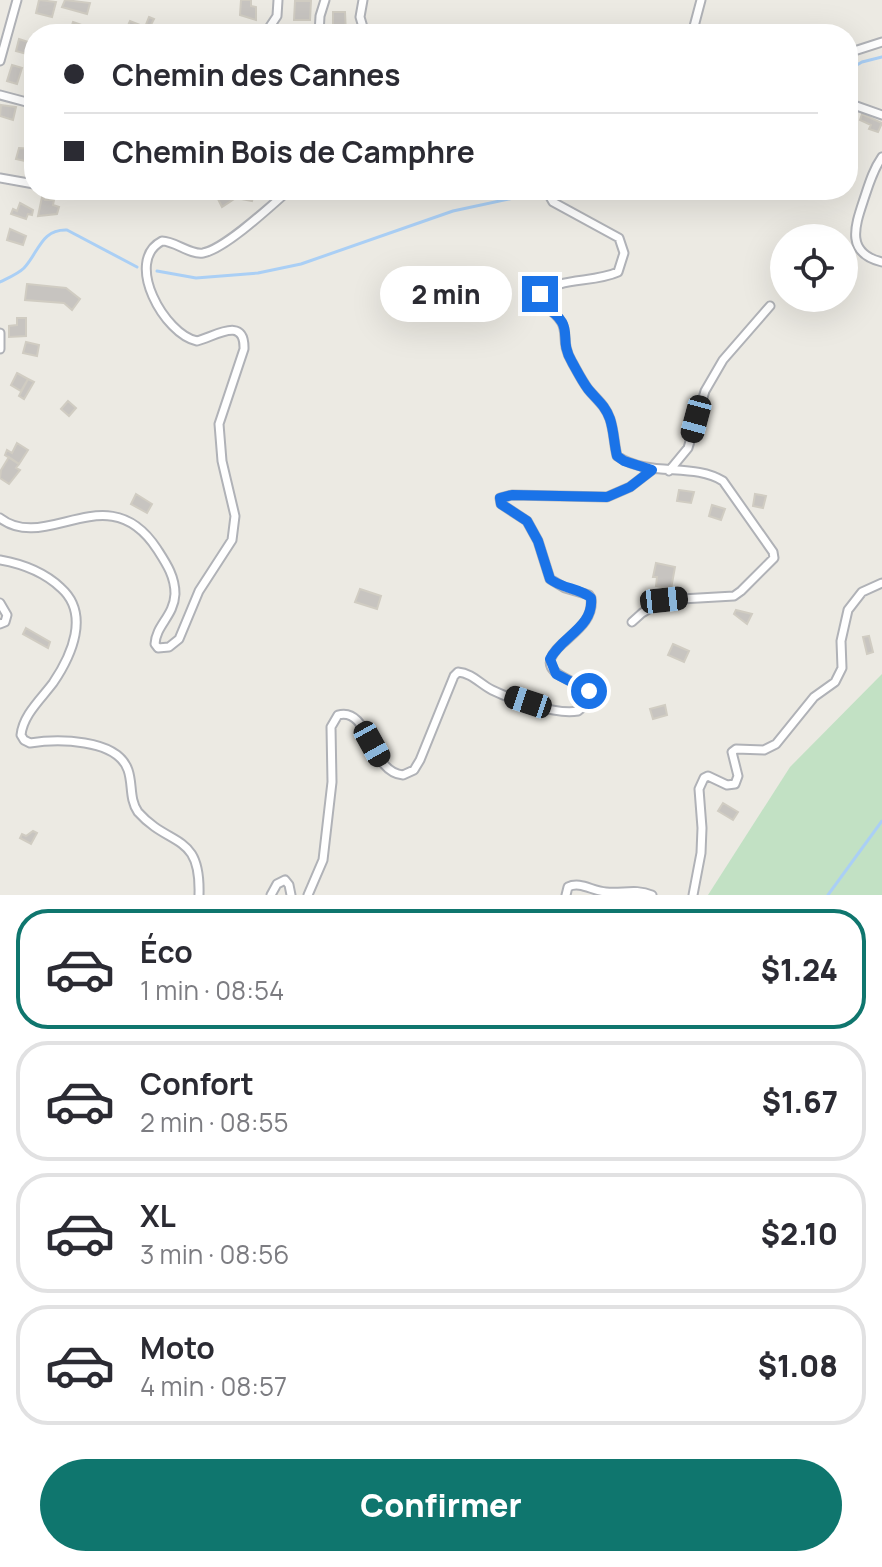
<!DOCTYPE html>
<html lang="fr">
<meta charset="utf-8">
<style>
:root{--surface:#fff;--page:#f7f7f7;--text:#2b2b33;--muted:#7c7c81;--line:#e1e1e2;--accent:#0f766e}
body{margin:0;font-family:Manrope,sans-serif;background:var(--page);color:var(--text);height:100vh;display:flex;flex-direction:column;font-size:30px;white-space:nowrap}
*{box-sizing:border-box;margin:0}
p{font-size:26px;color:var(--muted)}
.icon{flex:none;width:44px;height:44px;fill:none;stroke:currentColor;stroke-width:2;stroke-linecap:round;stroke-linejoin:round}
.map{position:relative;height:895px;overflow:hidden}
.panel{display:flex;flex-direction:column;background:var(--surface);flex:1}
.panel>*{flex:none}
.top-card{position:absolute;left:24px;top:24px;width:834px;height:176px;border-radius:32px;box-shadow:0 8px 32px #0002;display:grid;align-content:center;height:176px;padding:0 40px;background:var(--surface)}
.fabs{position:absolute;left:770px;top:224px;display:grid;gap:16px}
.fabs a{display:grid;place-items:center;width:88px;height:88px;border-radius:50%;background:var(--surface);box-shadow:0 8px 32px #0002;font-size:40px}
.end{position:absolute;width:36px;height:36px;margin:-18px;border:10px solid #1a73e8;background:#fff;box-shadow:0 0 0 4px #fff}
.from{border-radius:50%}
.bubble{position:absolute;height:56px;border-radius:28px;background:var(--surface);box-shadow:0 8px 32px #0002;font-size:26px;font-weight:800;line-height:56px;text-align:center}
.car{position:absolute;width:24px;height:48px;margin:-24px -12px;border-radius:10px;box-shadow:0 0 6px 2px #0007;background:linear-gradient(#222 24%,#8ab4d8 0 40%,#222 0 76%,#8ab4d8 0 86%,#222 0)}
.top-card b{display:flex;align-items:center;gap:28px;height:76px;font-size:30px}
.top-card b+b{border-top:2px solid var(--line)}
.top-card i{width:20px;height:20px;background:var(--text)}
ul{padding:14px 0 0;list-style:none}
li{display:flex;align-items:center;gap:24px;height:120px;margin:0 16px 12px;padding:0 24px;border:4px solid var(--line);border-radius:32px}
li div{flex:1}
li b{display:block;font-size:30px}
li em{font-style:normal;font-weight:800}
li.active{border-color:var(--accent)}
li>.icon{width:72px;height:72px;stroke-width:1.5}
.cta{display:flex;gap:16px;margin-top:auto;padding:16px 40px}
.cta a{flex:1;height:92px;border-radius:48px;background:var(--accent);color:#fff;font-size:32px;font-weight:800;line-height:92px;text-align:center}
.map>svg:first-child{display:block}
.green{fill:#c2e1c4}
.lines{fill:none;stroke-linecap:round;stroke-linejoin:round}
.stream{stroke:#aacff5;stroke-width:3}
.building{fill:#c7c4c0;stroke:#d0ccc2;stroke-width:2}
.minor-casing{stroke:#b0b2b7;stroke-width:11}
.minor{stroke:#fff;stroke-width:7}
.route{stroke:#1a73e8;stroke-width:10}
</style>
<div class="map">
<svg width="882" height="895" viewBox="0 0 882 895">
<rect width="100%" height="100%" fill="#eceae3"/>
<!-- green -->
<path class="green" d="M882 674V895H708L790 767Z"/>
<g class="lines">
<!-- stream -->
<path class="stream" d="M848 70 862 62 882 57
M157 271 196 278 258 273 301 264 453 211 537 193
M0 282C8 278 18 274 24 268 39 252 41 229 67 230L137 267
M828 895 882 821"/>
</g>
<!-- building -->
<path class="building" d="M39 0 56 2 52 17 36 13Z
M65 0 90 3 87 14 62 7Z
M241 0H251V6L256 7V20L240 15Z
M295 1H311L310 20H294Z
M333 12H345L346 34H333Z
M149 17 154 19 146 34H124L130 21 145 27Z
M73 22 87 27 85 34H69Z
M278 25H291L296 34H283Z
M19 39 34 44V56L16 51Z
M12 65 22 68 17 84 7 81Z
M1 105 16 107 13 120 0 116Z
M862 114 882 123 878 132 869 129 871 125 860 120Z
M19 148 34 149V163L16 159Z
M219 190H231L234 199 222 207 215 193Z
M241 190H255L252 201 241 199Z
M42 197 45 200H54L53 205 59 207 57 214 38 216Z
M20 203 33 210 32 215 28 214 26 219 11 214 13 209 17 211Z
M10 229 26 236 23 245 7 240Z
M27 284 66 288 80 299 72 310 64 303 25 300Z
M17 318H26V336L9 337V326L17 325Z
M26 342 39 345 37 356 23 353Z
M17 373 28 379 21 391 11 385Z
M28 379 34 382 24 399 19 396Z
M68 401 76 408 69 416 61 409Z
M17 443 28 450 19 464 5 455 7 450 12 453Z
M9 457 19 464 16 468 20 470 9 484 0 478 1 470Z
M679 490 694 492 691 503 677 501Z
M136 494 152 504 147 513 131 504Z
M755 494 766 496 763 508 753 506Z
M712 505 725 509 721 520 709 516Z
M656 563 675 567 671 589 656 586 657 577H653Z
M360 589 381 596 377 609 355 602Z
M736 610 752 614 747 624 734 614Z
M26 628 50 642 48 648 23 634Z
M869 636 873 652 867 654 863 637Z
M673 644 689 651 684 662 668 655Z
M665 705 667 715 653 719 650 709Z
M723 803 738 812 733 820 718 811Z
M33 831 37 833 31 844 20 838 22 834 26 836Z"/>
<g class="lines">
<!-- minor casing -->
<g class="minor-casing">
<path id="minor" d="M363 0 360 17 365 34
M265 34 277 16 278 0
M319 34 320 16 325 0
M692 34 701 0
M848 53 882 42
M0 61 17 0
M0 95 34 104
M848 103 882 115
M882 157C873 170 869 184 864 199 855 226 845 253 882 262
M0 178 34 184
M60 190 79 194
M550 190 549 195 553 202 619 238 624 253 618 272C594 283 559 277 540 294L543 305C578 328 556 335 572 362 577 371 582 381 588 389 597 400 605 405 610 419 614 431 614 444 617 456 649 478 693 462 723 481L773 552 774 558 741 591 734 596 664 600 642 613 632 622
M0 333V349
M669 471 688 448 705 391 723 360 770 306
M0 518C47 554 108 474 157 549 166 563 175 576 175 594 174 616 156 625 155 644L158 648 169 647 179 639 199 591 232 540 235 516 222 461 219 424 244 349C245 315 214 337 197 341 165 335 123 261 162 241 175 241 190 255 203 253 225 249 272 205 289 190
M0 560C23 564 44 572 61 588 90 614 72 655 53 683 41 699 23 715 21 735L24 740 30 743C56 739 117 738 128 770 133 784 129 799 138 812 170 848 201 832 199 895
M0 603 7 615 5 622 0 624
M271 895 277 884 285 880 289 885 291 895
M308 895 323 860 332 782 331 727 338 715C370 706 369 772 403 775L414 770 420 760 454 676 458 672C472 673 480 684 492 690 513 700 555 715 578 711L593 699C586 677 525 678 562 644 576 631 594 619 591 598L589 595 565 588 550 579 538 541 527 521 501 504 500 498 512 495 607 497 630 487 652 470
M566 895 568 887C580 881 592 891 606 892 622 894 635 888 652 895
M693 895 701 853 702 828 699 789 704 778 708 776 727 785 735 784 738 776 732 752 736 749 764 750 776 744 814 697 835 682 842 668 841 641 848 610 862 592 882 583"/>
</g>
<!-- minor -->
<use href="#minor" class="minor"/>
</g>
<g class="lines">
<!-- route -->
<path class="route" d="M540 294 543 305C579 328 556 335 572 362 577 371 582 381 588 389 597 400 605 405 610 419 614 431 614 444 617 456L624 461 652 470 630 487 607 497 512 495 500 498 501 504 527 521 538 541 550 579C562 589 581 588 591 598 594 627 562 636 550 659L556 674 589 691"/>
</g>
</svg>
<div class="fabs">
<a><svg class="icon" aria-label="locate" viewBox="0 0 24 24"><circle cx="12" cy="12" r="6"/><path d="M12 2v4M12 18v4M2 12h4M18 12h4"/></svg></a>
</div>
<i class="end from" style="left:589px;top:691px"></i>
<i class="end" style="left:540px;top:294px"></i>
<div class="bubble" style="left:380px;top:266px;width:132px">2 min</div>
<i class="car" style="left:696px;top:419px;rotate:195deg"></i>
<i class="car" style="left:664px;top:600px;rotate:84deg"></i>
<i class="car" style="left:528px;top:702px;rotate:288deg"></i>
<i class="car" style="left:372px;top:744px;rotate:151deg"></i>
<div class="top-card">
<b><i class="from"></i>Chemin des Cannes</b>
<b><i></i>Chemin Bois de Camphre</b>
</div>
</div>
<section class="panel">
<ul>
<li class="active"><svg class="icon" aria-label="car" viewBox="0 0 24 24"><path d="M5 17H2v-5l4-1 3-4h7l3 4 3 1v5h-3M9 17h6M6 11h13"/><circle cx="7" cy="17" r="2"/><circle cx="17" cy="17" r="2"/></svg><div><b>Éco</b><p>1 min · 08:54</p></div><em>$1.24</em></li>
<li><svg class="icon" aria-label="car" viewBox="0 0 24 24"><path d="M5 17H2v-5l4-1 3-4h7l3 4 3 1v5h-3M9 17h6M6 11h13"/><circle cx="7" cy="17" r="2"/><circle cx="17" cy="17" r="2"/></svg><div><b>Confort</b><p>2 min · 08:55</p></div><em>$1.67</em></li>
<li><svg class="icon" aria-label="car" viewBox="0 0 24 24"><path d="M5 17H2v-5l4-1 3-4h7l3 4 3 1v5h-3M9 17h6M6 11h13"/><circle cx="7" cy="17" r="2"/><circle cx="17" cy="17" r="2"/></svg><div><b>XL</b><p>3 min · 08:56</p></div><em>$2.10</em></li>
<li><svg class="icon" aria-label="car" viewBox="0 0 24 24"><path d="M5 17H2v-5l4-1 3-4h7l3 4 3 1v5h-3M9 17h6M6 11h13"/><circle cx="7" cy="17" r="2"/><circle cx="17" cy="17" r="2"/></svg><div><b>Moto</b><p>4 min · 08:57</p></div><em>$1.08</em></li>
</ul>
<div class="cta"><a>Confirmer</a></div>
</section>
